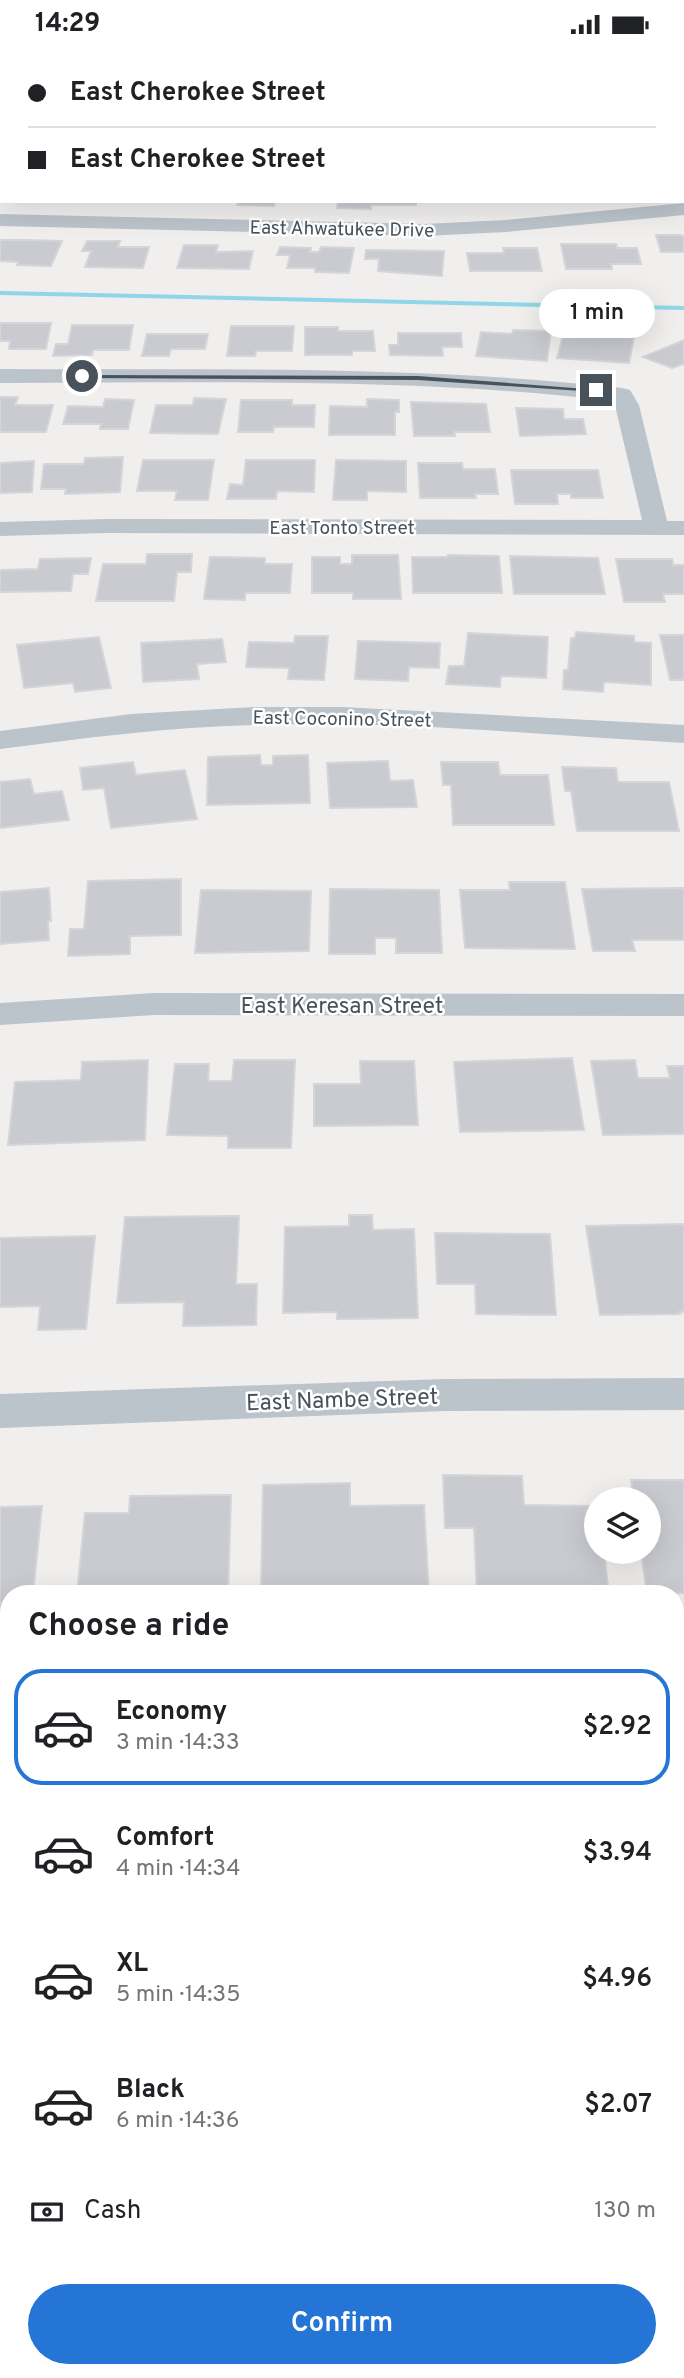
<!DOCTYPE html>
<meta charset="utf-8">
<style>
:root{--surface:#fff;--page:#f2f2f2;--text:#202124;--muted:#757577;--line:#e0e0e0;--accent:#2475d5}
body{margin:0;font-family:Overpass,sans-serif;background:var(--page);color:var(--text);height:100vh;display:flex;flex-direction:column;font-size:26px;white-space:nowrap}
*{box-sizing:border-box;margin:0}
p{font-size:23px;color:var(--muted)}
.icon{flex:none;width:38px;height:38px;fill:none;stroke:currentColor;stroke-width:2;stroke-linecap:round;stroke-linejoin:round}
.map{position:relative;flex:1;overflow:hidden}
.drawer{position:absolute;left:0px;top:1536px;width:684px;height:793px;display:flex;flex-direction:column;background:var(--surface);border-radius:28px 28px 0 0;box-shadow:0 7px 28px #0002}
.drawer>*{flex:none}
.guide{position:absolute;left:0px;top:0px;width:684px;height:154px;box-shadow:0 7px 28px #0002;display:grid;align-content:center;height:154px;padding:0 28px;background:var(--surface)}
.buttons{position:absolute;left:584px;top:1438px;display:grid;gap:14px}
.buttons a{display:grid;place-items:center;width:77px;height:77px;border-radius:50%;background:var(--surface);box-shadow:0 7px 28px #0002;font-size:35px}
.end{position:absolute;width:32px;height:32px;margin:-16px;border:9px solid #48525b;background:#fff;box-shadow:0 0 0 4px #fff}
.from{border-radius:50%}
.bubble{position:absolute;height:49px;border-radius:24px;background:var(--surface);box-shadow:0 7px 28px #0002;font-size:23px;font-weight:600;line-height:49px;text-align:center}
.guide b{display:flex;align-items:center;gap:24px;height:66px;font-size:26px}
.guide b+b{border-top:2px solid var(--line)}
.guide i{width:18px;height:18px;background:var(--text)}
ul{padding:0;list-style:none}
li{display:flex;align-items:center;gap:21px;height:116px;margin:0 14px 10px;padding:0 14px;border:4px solid transparent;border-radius:28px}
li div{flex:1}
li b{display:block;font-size:26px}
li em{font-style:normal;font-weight:600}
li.selected{border-color:var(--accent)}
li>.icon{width:63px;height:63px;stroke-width:1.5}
h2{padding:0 28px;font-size:32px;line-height:84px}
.pay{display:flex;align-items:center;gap:18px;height:77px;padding:0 28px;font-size:26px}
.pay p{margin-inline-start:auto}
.button{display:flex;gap:14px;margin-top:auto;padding:14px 28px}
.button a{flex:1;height:80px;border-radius:42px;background:var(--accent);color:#fff;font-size:28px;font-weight:600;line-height:80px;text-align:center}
.status{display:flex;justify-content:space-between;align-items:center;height:49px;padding:0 35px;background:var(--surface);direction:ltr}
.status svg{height:19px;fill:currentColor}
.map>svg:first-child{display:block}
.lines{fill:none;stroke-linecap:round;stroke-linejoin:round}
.stream{fill:#8fd6e6;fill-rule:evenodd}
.building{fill:#c9cbd1;stroke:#d3d5d9;stroke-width:2}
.lane{fill:#bbc3cb;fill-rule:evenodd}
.street{fill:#bbc3cb;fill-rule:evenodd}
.route{fill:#48525b}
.labels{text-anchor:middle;stroke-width:5;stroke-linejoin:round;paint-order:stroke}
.far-street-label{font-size:19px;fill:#48525b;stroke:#fff}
.street-label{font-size:23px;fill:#48525b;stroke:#fff}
</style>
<div class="status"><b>14:29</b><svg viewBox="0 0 49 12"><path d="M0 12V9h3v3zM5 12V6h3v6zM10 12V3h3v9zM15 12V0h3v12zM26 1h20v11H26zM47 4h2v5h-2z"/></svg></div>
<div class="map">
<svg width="684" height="2329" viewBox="0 0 684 2329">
<rect width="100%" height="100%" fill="#f1eeee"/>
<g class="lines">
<!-- stream -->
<path class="stream" d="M0 98H2V102H0Z
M682 98H684V102H682Z
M0 242 684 257V261L0 246Z"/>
</g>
<!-- building -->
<path class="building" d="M239 152H275L274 157 237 156Z
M338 152H416V156H371V160L337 159Z
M656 186H681L684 188V203H661Z
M0 191H25L62 192 51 217 17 216 19 213 0 212Z
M87 192H120L118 198H149L143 219 85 218 91 202H82Z
M561 195H616L617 199H637L641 215H611L612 220H566Z
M184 196H218L216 203 253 202 249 220 177 219Z
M280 198 311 199 310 203H319L321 198 354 199 349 224 315 223V219H287L290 206H277Z
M503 199H537L542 222H470L467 204H504Z
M366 201 444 202 442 227 378 222 379 210H365Z
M0 274H51L46 300H9L10 292H0Z
M72 276H133L129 301H93L92 306 53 307 56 295H68Z
M231 277H294L292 302H256L255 307H227Z
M305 278H338V282H373L375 302H352V306H305Z
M565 279 601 282V286L634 288 629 314 557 309Z
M513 281 551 282 547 312 476 307 481 283 512 285Z
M398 284H461L462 298H442L443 307 390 306 389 296H398Z
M147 285H208L205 300H171L169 307H142Z
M684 291V315L672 319 643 308Z
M0 348H18L15 356H53L46 383H0Z
M194 349 226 350 218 385 150 384 156 356H193Z
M105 350 134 351 128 380H100L101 375H63L68 357 103 358Z
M367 350 399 351V363H395V386H329L330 357 367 358Z
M241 351H292V356H315L314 378H274L273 383H238Z
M411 353 486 355 490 383H454L455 387H414Z
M516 359 563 360 564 370H583L586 385 520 387Z
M123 408 120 443 65 445 66 440H41L44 415H84L85 409Z
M143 411H214L208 451H175L177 442H137Z
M246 411H315L314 443 277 442 276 450H227L230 435 243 436Z
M336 411 406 412V443L367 442V451H333Z
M34 412 32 443 0 444V414Z
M418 414H462L463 420H495L498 445H475L476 449H420Z
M511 421H598L603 449H571V445H557L558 455H515Z
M147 505H192L191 523H177L174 552H96L103 515H146Z
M352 506H398L401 550H353V544H312V508H340V515H352Z
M448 506 499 507 502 544H413L412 508H448Z
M510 507 598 509 605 545H514Z
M210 508 265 509V515H292L290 544H245V551L204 550Z
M91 509 88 525H73L71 542 0 543V521L38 520 40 510Z
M616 510H672L673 516H684V545H663L665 553H624Z
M576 583 634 587V593L651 594V636L604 633 603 643 563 640 564 621H568L571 589H575Z
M468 584 548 588 546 629 501 627 500 638 446 635 449 617H464Z
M660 586H684V631H670Z
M295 587H328L324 631 288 630 289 619 246 618 249 593 294 594Z
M99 588 111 639 75 643 73 634 24 639 17 596Z
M222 590 226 613 197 615 199 630 143 633 141 594Z
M358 592 440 594 439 619 409 618 408 632 355 630Z
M260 706 261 716H273V707L308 706 310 754 207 756 208 708Z
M388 712 390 732 413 731 417 758 330 759 327 714Z
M133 713 136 726 185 721 197 770 111 779 104 739 83 741 80 719Z
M441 713H498L500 726H548L554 776H453L451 736H443Z
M562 718 616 719 618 733H669L679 782H577L571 742H565Z
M30 730 34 745 62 742 69 771 0 779V733Z
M181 830V886L130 887V905L68 907 70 880H84L88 832Z
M509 833H565L575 900 465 899 460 841H510Z
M49 839 51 872H48L49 891 0 895V843Z
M684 839V891H632L635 902H593L582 840Z
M330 840 439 841 442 904H396V889H375V905H329Z
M201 841 311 842 309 902 195 904Z
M572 1009 584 1081 460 1083 454 1013Z
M148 1011 145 1091 8 1096 15 1033 81 1031 82 1013Z
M234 1011H295L291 1099H228V1087L167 1086 175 1015H209L208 1032H232Z
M635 1011 638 1029H670L667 1017H684V1085L603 1086 591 1012Z
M360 1012H414L418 1076 314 1077V1035H361Z
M349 1166H372L373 1181 414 1180 418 1269 337 1270V1263L283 1264 285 1178 349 1177Z
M239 1167 236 1235H257L256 1276 183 1277 184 1253 117 1254 125 1168Z
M684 1175V1263H679L680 1265 600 1266 586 1177Z
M435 1184 550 1185 556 1266 476 1265 475 1235H437Z
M95 1187 86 1280 38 1281 40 1257 0 1258V1189Z
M443 1426 522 1427 524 1456 597 1457V1503H604L609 1545H477L474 1479H445Z
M631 1431H684V1544L647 1545 641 1503H649V1451H634Z
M350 1434V1457L424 1456 429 1545H261L263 1436Z
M231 1446 228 1545H77L85 1464H129L130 1447Z
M42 1457 33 1545H9V1569H0V1458Z
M0 1693H9V1779L0 1780Z
M676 1783 683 1834H676Z
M0 2106H9V2237L6 2256H0Z
M676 2177H684V2329H617L616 2320H676Z
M137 2320H243V2326L137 2329Z"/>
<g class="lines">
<!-- lane -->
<path class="lane" d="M416 0H424V2H416Z"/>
<!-- street -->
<path class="street" d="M225 0H241V2H225Z
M603 0H619V2H604Z
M0 38H2V48H0Z
M682 38H684V48H682Z
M684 154V166L506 183 424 187 0 177V165L424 175 506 171Z
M0 320C208 321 416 316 622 339L630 341 639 356 667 472H684V486L107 484 0 487V473L107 470 642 471 614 352C411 328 205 334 0 334Z
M254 658H342L684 676V694C542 686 396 671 254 676 169 678 85 689 0 700V682L131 665Z
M154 944 684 945V967L154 966 0 976V954Z
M684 1329V1361L445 1362 0 1379V1345L445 1330Z
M676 1935H684V1989H676Z
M0 1939H9V1993H0Z"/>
</g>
<!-- route -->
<path class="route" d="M80 326 418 327 600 341 596 343 418 331 82 329Z"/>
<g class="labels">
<!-- far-street labels -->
<g class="far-street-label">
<text transform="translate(342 179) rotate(1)" y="7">East Ahwatukee Drive</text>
<text x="342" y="485">East Tonto Street</text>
<text transform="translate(342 669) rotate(1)" y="7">East Coconino Street</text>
</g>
<!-- street labels -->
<g class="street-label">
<text x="342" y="964">East Keresan Street</text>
<text transform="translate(342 1350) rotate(-2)" y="8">East Nambe Street</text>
</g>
</g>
</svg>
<div class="buttons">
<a><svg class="icon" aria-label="layers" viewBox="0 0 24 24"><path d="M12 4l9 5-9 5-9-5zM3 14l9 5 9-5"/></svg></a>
</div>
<i class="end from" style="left:82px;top:327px"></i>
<i class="end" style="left:596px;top:341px"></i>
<div class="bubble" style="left:539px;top:240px;width:116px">1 min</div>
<div class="guide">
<b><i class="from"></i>East Cherokee Street</b>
<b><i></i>East Cherokee Street</b>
</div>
<section class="drawer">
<h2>Choose a ride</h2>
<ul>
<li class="selected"><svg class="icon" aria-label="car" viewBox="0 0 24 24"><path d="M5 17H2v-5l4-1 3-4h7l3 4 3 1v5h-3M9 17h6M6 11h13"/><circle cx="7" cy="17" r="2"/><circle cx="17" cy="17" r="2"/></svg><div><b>Economy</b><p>3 min · 14:33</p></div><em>$2.92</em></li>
<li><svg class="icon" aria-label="car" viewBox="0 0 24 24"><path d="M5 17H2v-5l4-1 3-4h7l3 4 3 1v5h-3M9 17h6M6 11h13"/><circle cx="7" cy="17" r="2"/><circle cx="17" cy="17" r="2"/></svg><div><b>Comfort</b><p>4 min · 14:34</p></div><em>$3.94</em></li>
<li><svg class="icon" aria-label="car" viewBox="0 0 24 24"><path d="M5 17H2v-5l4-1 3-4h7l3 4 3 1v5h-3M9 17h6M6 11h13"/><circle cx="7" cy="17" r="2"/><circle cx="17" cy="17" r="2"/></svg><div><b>XL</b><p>5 min · 14:35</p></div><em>$4.96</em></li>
<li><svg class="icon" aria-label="car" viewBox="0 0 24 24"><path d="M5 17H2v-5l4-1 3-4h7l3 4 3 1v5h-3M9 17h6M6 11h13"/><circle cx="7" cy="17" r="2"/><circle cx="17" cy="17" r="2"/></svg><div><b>Black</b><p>6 min · 14:36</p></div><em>$2.07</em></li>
</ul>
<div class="pay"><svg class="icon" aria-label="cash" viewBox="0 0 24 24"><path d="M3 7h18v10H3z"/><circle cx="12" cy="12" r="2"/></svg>Cash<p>130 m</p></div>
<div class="button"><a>Confirm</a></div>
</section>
</div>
